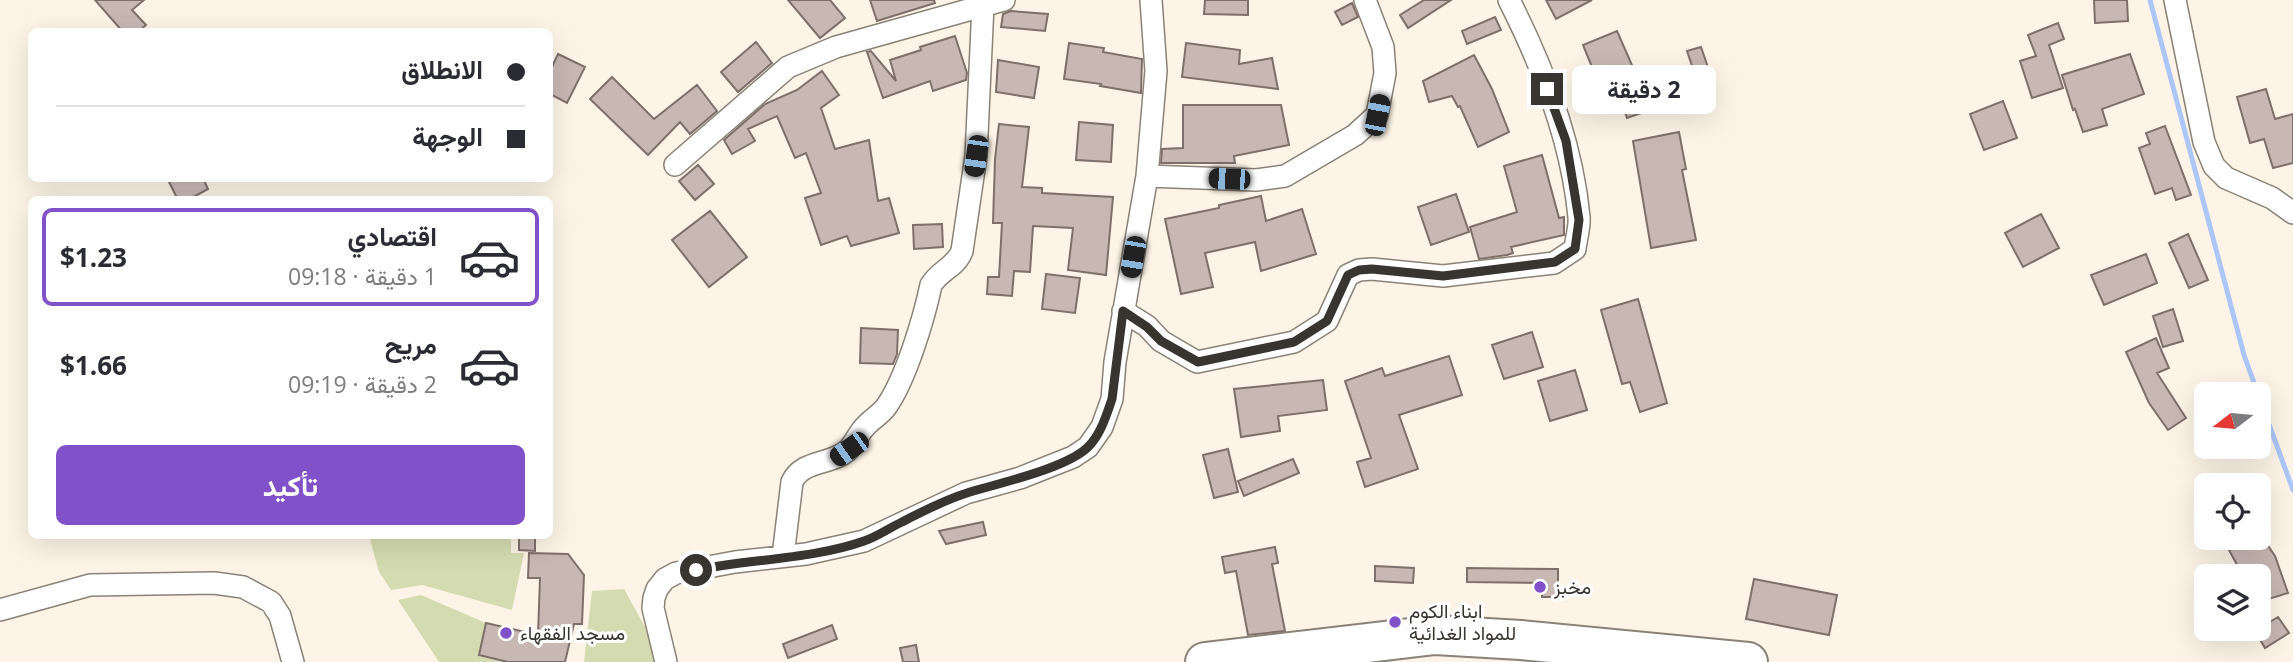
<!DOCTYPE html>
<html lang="ar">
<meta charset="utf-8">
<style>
:root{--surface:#fff;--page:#f7f7f7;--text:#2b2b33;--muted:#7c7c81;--line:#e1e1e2;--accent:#8151ca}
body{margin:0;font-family:"Open Sans",Vazirmatn,sans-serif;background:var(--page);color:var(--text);direction:rtl;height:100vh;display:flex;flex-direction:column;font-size:26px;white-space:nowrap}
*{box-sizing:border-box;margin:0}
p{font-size:23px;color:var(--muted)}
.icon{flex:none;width:38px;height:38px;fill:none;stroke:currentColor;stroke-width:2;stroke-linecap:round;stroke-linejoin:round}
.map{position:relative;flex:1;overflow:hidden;direction:ltr}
.sheet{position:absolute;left:28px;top:196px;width:525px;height:343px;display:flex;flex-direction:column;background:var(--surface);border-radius:10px;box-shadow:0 7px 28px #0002;direction:rtl}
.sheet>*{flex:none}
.banner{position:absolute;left:28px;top:28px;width:525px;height:154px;border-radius:10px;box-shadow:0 7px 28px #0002;direction:rtl;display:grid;align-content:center;height:154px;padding:0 28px;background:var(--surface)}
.needle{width:46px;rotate:254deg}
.controls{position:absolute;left:2194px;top:382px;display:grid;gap:14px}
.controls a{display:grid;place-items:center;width:77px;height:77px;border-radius:10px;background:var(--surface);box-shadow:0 7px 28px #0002;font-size:35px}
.end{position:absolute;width:32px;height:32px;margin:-16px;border:9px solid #38342f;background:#fff;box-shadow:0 0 0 4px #fff}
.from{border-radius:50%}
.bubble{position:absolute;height:49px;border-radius:10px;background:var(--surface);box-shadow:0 7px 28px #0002;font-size:23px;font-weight:700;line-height:49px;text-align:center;direction:rtl}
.car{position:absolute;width:21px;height:42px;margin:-21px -10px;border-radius:9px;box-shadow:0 0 5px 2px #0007;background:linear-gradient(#222 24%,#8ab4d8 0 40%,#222 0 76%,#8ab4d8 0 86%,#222 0)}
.banner b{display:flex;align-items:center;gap:24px;height:66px;font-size:26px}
.banner b+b{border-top:2px solid var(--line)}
.banner i{width:18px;height:18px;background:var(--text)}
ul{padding:12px 0 0;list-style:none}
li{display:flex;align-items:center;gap:21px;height:98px;margin:0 14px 10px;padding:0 14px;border:4px solid transparent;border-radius:10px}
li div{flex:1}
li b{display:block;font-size:26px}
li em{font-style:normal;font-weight:700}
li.on{border-color:var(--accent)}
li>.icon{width:63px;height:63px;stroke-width:1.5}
.primary-button{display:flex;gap:14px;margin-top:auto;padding:14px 28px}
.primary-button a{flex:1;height:80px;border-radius:10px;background:var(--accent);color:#fff;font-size:28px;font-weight:700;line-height:80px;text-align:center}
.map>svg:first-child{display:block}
.green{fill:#d5dbb1}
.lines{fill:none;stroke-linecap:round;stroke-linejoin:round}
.stream{stroke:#acc6f8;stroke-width:5}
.building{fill:#c8b8b3;stroke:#7e6f6b;stroke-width:2}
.street-casing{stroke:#8a8276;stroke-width:24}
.highway-casing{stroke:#8a8276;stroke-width:42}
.street{stroke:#fff;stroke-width:21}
.highway{stroke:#fff;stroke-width:38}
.route{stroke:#38342f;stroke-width:9}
.poi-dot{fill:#8151ca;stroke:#fff;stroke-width:2.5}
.labels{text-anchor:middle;stroke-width:6;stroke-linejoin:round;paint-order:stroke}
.poi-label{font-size:19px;fill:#38342f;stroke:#fff;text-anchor:start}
</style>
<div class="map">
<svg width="2293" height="662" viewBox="0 0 2293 662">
<rect width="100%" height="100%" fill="#fdf4e7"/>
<!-- green -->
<path class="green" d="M369 536H511V553H524L512 610 422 585 391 590 379 572Z
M624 589 653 641 659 662H584L592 591Z
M421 595 486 623 479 655 508 662H439L398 600Z"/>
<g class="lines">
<!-- stream -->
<path class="stream" d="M2150 0 2244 355 2258 394
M2259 397 2293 490"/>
</g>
<!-- building -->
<path class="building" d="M95 0H144L132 10 146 25 138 32H123Z
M788 0H830L845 18 820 38Z
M870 0H934L935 3 877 21Z
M1205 0H1248V15L1204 14Z
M1424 0H1451L1408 28 1400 15Z
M1546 0H1592L1556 19Z
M2094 0H2127L2128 21 2095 23Z
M1352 3 1358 17 1342 25 1335 12Z
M1011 11 1048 14 1045 31 1001 27 1003 14Z
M1495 17 1501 30 1467 44 1462 31Z
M2058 23 2064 39 2049 45 2063 88 2032 98 2020 61 2036 56 2028 35Z
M1617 31 1638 79 1660 71 1670 103 1627 118 1611 71 1596 77 1583 45Z
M955 36 967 73 966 80 933 91 930 81 883 98 867 52 871 51 896 81 890 60 921 50 920 47Z
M756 42 772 63 738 92 721 72Z
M1069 43 1104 48 1103 52 1142 59 1141 93 1100 86 1101 84 1064 79Z
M1186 43 1240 50 1239 64 1272 58 1278 89 1182 77Z
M1701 47 1713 82 1699 87 1687 51Z
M558 54 585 67 567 103 550 94V71Z
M2130 54 2144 94 2102 109 2107 125 2083 132 2075 109 2073 110 2062 75Z
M1474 55 1492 89 1509 132 1478 147 1460 106 1458 107 1452 96 1429 102 1423 81Z
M998 60 1039 67 1034 98 996 92Z
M822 71 839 95 821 108 835 149 869 140 878 201 889 198 899 233 851 246 847 236 821 245 805 198 821 193 806 153 795 158 777 116 748 129 755 141 732 154 724 140 765 104 797 90Z
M612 77 654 119 697 85 717 111 690 134 680 122 648 155 590 99Z
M2266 89 2275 119 2293 114V163L2273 168 2264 139 2250 143 2237 97Z
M2003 101 2017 138 1984 150 1970 114Z
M1183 105H1281L1289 145 1234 156 1235 163H1161L1162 149 1183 148Z
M1079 122 1113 125 1111 162 1076 160Z
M999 124 1029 127 1022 187 1042 188V193L1113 197 1106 275 1068 270 1073 228 1033 226 1030 272 1014 271 1012 296 987 294 988 277H999L1002 223H993L995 159Z
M2165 126 2191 195 2176 200 2172 188 2155 194 2139 148 2150 144 2146 133Z
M1679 132 1686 169 1682 170 1696 240 1651 248 1633 141Z
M1542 155 1559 218 1564 217V235L1511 247 1513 253 1507 255 1479 259 1470 227 1517 212 1504 166Z
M698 165 714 184 695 200 679 181Z
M167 178H203L208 189 188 200H178Z
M1456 194 1469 232 1431 245 1418 207Z
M1261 196 1266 221 1302 209 1316 254 1261 271 1255 242 1205 253 1213 287 1181 294 1165 219 1219 208V205Z
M710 211 747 257 709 287 672 240Z
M2041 214 2059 248 2023 267 2005 233Z
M942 224 943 247 914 249 913 225Z
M2188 234 2208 280 2189 288 2169 243Z
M2146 254 2157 283 2104 305 2091 275Z
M1046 274 1080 278 1075 313 1042 309Z
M1638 299 1667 403 1640 412 1630 382 1622 384 1601 310Z
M2173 309 2183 341 2163 347 2153 316Z
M861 328 898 330 897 354 893 364 860 363Z
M1532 332 1543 367 1504 379 1492 345Z
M2156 338 2169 368 2157 373 2186 418 2168 430 2149 403 2126 352Z
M1449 356 1462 395 1399 415 1418 469 1365 487 1357 462 1371 458 1345 381 1382 368 1385 376Z
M1575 370 1587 410 1550 421 1538 381Z
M1323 380 1327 410 1278 416 1280 431 1241 437 1234 389Z
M1228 449 1238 492 1214 498 1203 455Z
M1293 459 1299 473 1244 496 1238 481Z
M983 522 986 535 946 544 939 531Z
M519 536H535V551L519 550Z
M2222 537H2262L2275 556 2288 593 2259 602V576H2243Z
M1275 547 1278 563 1272 564 1285 631 1248 635 1236 571 1225 573 1222 557Z
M529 553 568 554 584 575 582 624H574L565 662H508L479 655 486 623 538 635 540 578H528Z
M1375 566 1414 568 1413 583 1375 581Z
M1467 568 1558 569V597H1542V583L1467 582Z
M1754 579 1837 595 1829 635 1746 619Z
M2278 617 2289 633 2265 648 2255 631Z
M832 625 837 639 788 658 783 644Z
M916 645 919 662H903L900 648Z"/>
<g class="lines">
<!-- street casing -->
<g class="street-casing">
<path id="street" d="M2175 0 2204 142 2214 166 2226 178 2272 198 2293 213
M675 165 788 67 836 47 1004 0
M1147 176 1256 180 1285 176 1355 135 1377 115 1385 73 1383 47 1365 0
M1123 311 1147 326 1161 341 1197 362 1294 342 1327 321 1348 275 1359 270 1372 269 1443 276 1554 263 1575 249C1576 239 1580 227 1579 217 1572 142 1543 67 1509 0
M783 556 792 482C802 460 830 465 847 451 854 445 857 436 863 429 869 421 880 415 886 407 906 379 924 318 931 285 940 270 956 267 962 251L976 156 983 5
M0 610 90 585 214 583 243 587 271 602 280 616 293 662
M666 662 653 608 654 598 657 589 665 579 676 573 735 562 806 554 864 541 966 493 1020 478 1073 457 1088 447 1102 427 1112 399 1115 362 1147 176 1156 71 1151 0"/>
</g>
<!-- highway casing -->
<g class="highway-casing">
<path id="highway" d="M1205 662 1435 635 1521 640 1748 662"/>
</g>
<!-- street -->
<use href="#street" class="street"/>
<!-- highway -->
<use href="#highway" class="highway"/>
</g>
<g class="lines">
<!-- route -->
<path class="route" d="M696 570C749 559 814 559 864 541 877 537 889 528 902 522 923 511 947 499 970 492 1000 483 1067 468 1088 447 1101 434 1106 416 1112 399L1123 311 1147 327 1161 341 1198 362 1294 342 1327 321 1348 275 1359 270 1372 269 1443 276 1555 262 1575 249 1579 220 1566 141 1547 89"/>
</g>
<!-- markers -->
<g class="poi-dot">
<circle cx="1540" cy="587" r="7"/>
<circle cx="1395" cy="622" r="7"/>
<circle cx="506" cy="633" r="7"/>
</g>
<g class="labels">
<!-- poi labels -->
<g class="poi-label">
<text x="1554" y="594">مخبز</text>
<text x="1409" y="618">ابناء الكوم<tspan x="1409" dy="22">للمواد الغدائية</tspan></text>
<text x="520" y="640">مسجد الفقهاء</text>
</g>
</g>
</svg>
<div class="controls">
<a><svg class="needle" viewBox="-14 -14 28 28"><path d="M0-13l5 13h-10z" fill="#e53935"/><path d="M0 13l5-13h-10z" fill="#7c7c81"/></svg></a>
<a><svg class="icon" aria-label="locate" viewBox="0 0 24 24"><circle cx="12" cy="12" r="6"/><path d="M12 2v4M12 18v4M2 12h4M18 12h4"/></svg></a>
<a><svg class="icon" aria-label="layers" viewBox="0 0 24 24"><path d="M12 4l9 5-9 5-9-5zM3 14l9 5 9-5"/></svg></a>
</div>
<i class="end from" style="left:696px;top:570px"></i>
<i class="end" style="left:1547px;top:89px"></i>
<div class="bubble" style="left:1572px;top:65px;width:144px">2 دقيقة</div>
<i class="car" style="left:1377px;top:115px;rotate:11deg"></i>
<i class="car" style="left:976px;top:156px;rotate:188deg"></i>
<i class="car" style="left:1229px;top:179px;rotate:272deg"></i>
<i class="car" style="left:1133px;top:257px;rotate:190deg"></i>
<i class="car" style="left:849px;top:449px;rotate:235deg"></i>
<div class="banner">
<b><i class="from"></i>الانطلاق</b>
<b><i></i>الوجهة</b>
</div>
<section class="sheet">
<ul>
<li class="on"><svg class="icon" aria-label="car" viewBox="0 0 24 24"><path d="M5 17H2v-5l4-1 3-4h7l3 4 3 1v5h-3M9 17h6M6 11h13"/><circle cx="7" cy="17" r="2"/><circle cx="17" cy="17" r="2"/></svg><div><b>اقتصادي</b><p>1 دقيقة · 09:18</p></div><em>$1.23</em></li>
<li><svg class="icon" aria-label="car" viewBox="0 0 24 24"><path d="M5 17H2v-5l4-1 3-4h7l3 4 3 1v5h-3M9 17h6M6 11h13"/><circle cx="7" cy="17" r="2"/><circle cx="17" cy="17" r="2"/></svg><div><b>مريح</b><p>2 دقيقة · 09:19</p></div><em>$1.66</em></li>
</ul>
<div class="primary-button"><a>تأكيد</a></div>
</section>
</div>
